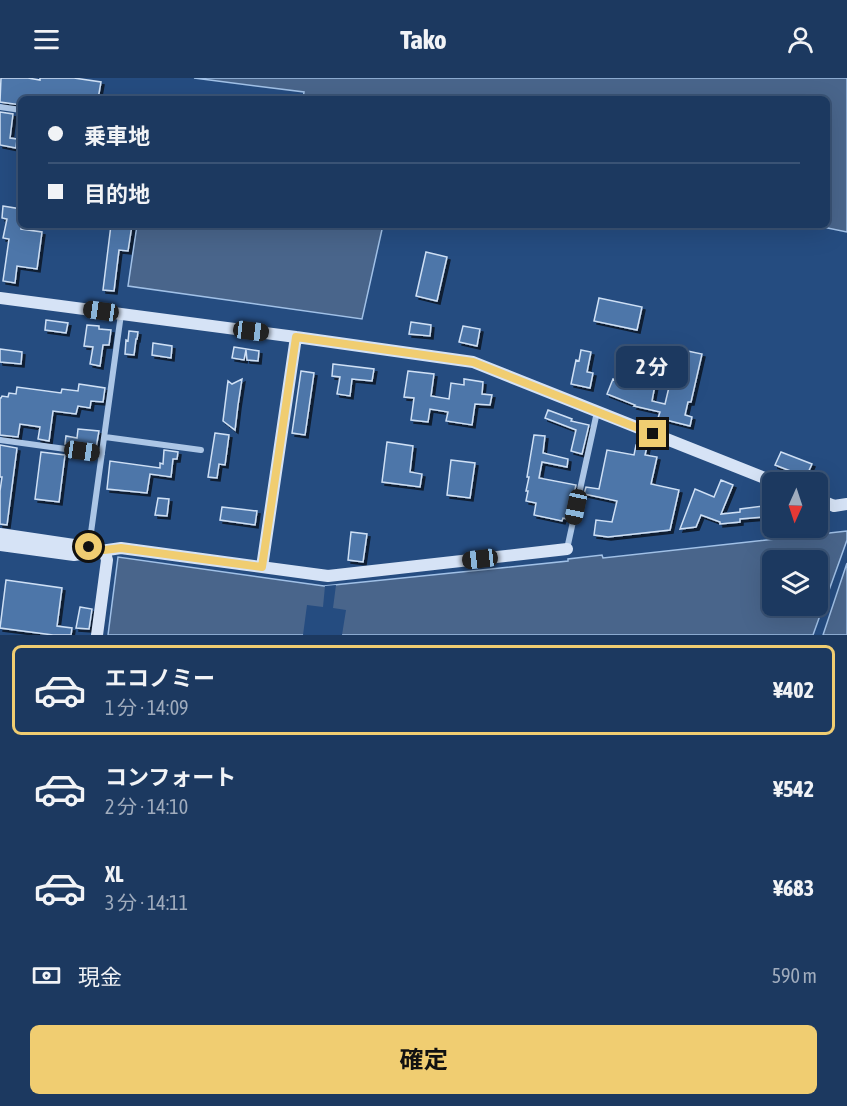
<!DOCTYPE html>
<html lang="ja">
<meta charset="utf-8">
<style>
:root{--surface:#1c3960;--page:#294469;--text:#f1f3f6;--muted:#a0acbd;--line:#3a5375;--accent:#f0cd71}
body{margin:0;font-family:"Asap Condensed","Noto Sans JP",sans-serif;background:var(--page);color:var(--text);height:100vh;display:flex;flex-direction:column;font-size:22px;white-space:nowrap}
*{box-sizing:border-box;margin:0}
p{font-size:20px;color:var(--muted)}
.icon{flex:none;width:33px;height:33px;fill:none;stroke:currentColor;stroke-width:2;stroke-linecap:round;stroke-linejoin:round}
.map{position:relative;height:557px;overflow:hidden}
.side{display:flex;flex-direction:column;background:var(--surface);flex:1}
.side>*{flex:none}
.banner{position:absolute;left:18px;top:18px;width:812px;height:132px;border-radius:9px;box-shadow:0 6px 24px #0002,0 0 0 2px var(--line);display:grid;align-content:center;height:132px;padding:0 30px;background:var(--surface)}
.needle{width:39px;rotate:183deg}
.controls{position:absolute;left:762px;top:394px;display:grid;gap:12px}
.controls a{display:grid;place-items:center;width:66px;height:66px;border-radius:9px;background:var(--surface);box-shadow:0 6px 24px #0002,0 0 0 2px var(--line);font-size:30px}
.end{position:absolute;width:27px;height:27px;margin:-14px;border:8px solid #f0cd71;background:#111;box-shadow:0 0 0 3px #111}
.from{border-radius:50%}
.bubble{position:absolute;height:42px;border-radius:9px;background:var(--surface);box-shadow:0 6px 24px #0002,0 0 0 2px var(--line);font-size:20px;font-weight:700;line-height:42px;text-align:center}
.car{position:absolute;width:18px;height:36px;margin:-18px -9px;border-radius:8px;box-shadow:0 0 4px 2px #0007;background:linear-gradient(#222 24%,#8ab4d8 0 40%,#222 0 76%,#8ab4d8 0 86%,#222 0)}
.banner b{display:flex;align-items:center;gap:21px;height:57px;font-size:22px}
.banner b+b{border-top:2px solid var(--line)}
.banner i{width:15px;height:15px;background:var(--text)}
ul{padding:10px 0 0;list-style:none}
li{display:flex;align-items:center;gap:18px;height:90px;margin:0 12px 9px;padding:0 18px;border:3px solid transparent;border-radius:9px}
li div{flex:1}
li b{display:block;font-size:22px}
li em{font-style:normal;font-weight:700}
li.selected{border-color:var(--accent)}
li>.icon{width:54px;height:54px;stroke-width:1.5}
.pay{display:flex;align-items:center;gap:15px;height:66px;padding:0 30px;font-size:22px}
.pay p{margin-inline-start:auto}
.button{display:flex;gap:12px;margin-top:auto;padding:12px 30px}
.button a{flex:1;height:69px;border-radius:9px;background:var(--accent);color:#111;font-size:24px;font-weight:700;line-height:69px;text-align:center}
header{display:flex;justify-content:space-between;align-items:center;height:78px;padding:0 30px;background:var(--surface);font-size:27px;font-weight:700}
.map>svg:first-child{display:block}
.water{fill:#49658b;stroke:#a1c1e7;stroke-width:1.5;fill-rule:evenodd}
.pier{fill:#254c80}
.building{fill:#4d76a9;stroke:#cfe0f5;stroke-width:1.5;filter:url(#shadow)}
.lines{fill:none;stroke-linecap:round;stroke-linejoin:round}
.street{stroke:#acc6e6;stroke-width:6}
.secondary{stroke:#d6e3f6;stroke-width:12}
.route{stroke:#f0cd71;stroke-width:8}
</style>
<header><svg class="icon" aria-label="menu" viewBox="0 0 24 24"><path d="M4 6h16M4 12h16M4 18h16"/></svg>Tako<svg class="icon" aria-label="person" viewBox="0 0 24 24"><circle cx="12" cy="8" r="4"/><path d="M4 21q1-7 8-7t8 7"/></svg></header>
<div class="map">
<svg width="847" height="557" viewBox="0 0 847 557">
<defs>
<filter id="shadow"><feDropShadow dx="3" dy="3" stdDeviation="0" flood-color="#0009"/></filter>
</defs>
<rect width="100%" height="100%" fill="#254c80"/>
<!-- water -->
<path class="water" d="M194 0H847V154L813 147H826V21H303L304 14Z
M137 147H383L362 241 128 208Z
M847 453V462L813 557H108L118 479 324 508 568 483V481L602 477 603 480ZM772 483H818V528H772Z
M847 485V557H823Z"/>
<!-- pier -->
<path class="pier" d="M336 507 333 530 346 532 342 557H303L307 527 323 529 325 508Z"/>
<!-- building -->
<path class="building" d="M1 0H28L40 2V0H74L101 4 98 21H21V27L0 24Z
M0 34 13 36 10 60 17 61 16 70 0 67Z
M3 128 21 131V151L42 154 37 191 17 188 15 205 3 203 9 161 3 160 7 141 2 140Z
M111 147H132L128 173 119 172 114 213 103 212Z
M426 174 447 179 437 223 416 218Z
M599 220 642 229 637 252 594 243Z
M46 242 68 245 66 255 45 252Z
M411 244 431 247 430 258 409 256Z
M87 247 99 248V251L111 252 109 267H103L100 288 90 286 93 269 84 268Z
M463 248 480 251 477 268 459 264Z
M129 253 138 254 137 261H136L134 277 125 276 126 262 128 263Z
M153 265 172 268 171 280 152 277Z
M234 269 259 273 258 283 247 282 246 272 244 282 232 280Z
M0 271 22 274 21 286 0 284Z
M678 271 702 276 691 324H688L685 337 692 339 690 348 658 340 660 334 634 328 635 327 607 316 613 301 638 311 640 304 655 307 652 323 665 326Z
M581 272 591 274 587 294 593 295 590 310 571 306 576 282 579 283Z
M333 286 374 291 372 303 352 301 350 318 337 316 340 299 332 298Z
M301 293 314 295 305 357 292 355Z
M408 293 434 296 431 318 449 321 451 305 464 307V301L483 304 482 316 492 317 490 327 475 326 472 347 446 343 448 334 430 331 428 344 411 342 414 320 404 319Z
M242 301 238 327 235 352 223 343 228 303 232 306Z
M79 306 105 310 103 324 91 323 90 330 78 328 76 336 53 333 49 363 38 361 40 349 20 346 18 359 0 357V320H1L2 318 8 319 9 315 16 316 17 309 61 315 62 311 78 313Z
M548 332 572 341 571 343 589 347 582 376 571 373 576 352 545 340Z
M78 351 99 353 96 370 65 366 66 358 77 360Z
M215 355 229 357 225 387 219 386 217 400 208 399Z
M534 357 545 358 543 375 568 381 567 389 542 384 539 400 576 407 568 441 563 440 562 443 534 437 536 425 526 423 528 413H526L529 399H527Z
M387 364 413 368 410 394 422 396 420 409 382 404Z
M0 367 17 370 7 447 0 446V413L2 399H0Z
M636 367 647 369 645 377 657 379 651 406 679 412 670 452 608 459 594 457 596 442 612 444 617 423 584 416 586 409 599 411 607 372 634 377Z
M164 372 178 374 177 381H173L171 399 150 396 147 415 107 411 110 383 160 390V385L163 386Z
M41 374 65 377 59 424 35 421Z
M781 374 812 386 806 399 775 387Z
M451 382 475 385 470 420 447 417Z
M721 402 733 407 721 436 740 434V431L763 428 764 439 740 441V444L720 446V444L701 437 696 449 680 451 695 411 714 419Z
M158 420 169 421 167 438 155 437Z
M222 429 257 433 255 447 220 442Z
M351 454 367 456 363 484 348 482Z
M6 502 62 510 57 548 72 550 71 557H53L0 550Z
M80 529 92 531 89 551 76 550Z"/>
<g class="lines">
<!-- street -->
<path class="street" d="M0 29 21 32
M105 359 201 372
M0 362 102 376
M89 469 121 236
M567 471 597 334"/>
<!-- secondary -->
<path class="secondary" d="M0 220 296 259 473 284 777 405
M818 421 834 428 847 426
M0 456 94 470
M0 467 74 477 121 470 328 498 567 471
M262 489 296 259
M97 557 107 482 104 472"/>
</g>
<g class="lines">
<!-- route -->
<path class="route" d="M89 469 104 472 121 470 262 489 296 259 473 284 653 356"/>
</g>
</svg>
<div class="controls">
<a><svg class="needle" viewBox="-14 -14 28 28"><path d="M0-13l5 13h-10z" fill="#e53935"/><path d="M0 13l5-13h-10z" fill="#a0acbd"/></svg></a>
<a><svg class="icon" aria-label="layers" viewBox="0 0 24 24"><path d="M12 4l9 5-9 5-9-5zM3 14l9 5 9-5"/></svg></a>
</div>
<i class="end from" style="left:89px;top:469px"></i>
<i class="end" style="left:653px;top:356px"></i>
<div class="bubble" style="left:616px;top:268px;width:72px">2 分</div>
<i class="car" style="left:101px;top:233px;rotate:278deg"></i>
<i class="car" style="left:251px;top:253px;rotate:97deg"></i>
<i class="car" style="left:82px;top:373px;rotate:98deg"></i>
<i class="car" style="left:576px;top:429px;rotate:192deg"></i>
<i class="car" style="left:480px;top:481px;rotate:263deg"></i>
<div class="banner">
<b><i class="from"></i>乗車地</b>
<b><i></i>目的地</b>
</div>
</div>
<section class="side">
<ul>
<li class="selected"><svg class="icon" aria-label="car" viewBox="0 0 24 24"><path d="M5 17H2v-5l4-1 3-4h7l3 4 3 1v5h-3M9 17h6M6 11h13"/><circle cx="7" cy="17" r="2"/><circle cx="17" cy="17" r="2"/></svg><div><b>エコノミー</b><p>1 分 · 14:09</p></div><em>¥402</em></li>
<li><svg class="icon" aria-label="car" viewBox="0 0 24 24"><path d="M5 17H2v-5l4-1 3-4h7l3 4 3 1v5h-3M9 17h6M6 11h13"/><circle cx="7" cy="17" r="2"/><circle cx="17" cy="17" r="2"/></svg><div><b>コンフォート</b><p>2 分 · 14:10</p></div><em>¥542</em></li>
<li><svg class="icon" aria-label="car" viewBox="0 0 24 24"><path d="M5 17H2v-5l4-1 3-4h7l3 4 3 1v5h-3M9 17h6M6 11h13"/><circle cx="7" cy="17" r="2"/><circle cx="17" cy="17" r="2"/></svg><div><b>XL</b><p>3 分 · 14:11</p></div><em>¥683</em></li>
</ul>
<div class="pay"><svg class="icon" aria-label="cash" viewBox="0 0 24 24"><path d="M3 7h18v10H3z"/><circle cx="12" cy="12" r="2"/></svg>現金<p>590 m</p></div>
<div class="button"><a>確定</a></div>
</section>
